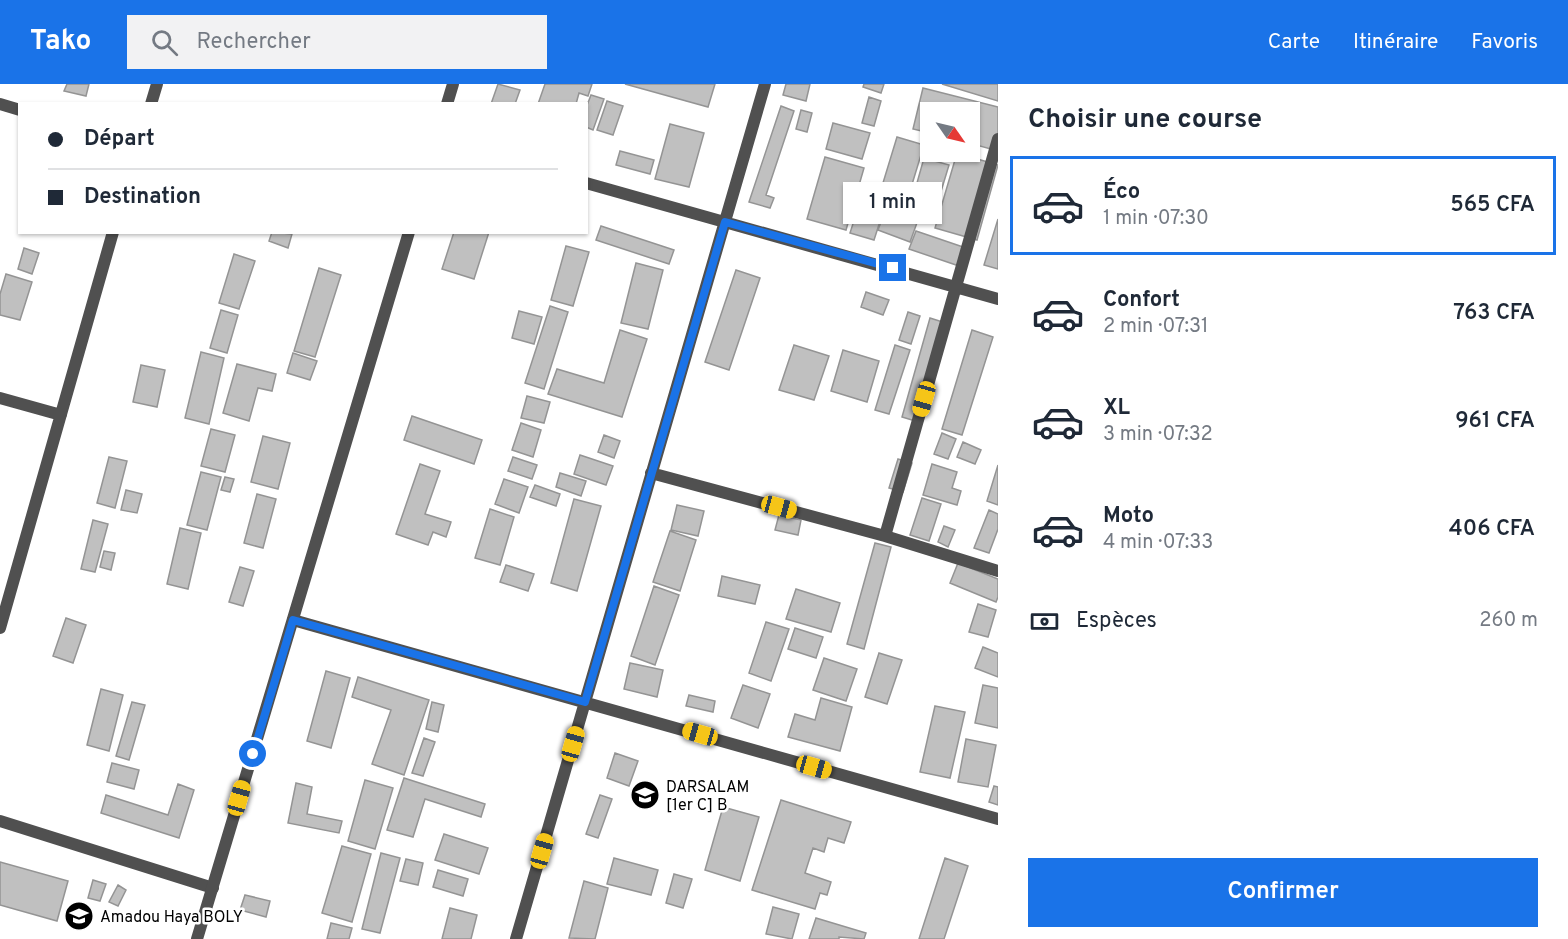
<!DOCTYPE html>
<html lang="fr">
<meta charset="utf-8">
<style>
:root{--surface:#fff;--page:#f2f2f3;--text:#1f2937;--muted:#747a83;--line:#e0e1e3;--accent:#1a73e8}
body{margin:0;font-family:Overpass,sans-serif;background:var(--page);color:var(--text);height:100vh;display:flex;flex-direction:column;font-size:22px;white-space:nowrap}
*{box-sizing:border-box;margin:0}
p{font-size:20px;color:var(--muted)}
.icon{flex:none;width:33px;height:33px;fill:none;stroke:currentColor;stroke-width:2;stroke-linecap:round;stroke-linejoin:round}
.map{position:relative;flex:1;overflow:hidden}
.side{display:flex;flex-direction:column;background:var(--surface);width:570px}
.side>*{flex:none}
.hud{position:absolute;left:18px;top:18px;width:570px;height:132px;border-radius:0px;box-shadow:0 2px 4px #0004;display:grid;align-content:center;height:132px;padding:0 30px;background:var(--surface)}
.needle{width:39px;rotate:124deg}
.fabs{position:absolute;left:920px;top:18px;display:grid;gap:12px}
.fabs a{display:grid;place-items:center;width:60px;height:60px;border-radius:0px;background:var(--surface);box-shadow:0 2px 4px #0004;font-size:30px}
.end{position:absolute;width:27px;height:27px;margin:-14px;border:8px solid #1a73e8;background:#fff;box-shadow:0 0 0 3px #fff}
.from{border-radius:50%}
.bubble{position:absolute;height:42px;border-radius:0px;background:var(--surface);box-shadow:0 2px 4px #0004;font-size:20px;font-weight:600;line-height:42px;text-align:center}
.car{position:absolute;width:18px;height:36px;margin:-18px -9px;border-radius:8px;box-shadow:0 0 4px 2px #0007;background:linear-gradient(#f5c518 24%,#345 0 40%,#f5c518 0 76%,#345 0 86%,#f5c518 0)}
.hud b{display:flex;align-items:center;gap:21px;height:57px;font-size:22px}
.hud b+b{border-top:2px solid var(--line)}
.hud i{width:15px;height:15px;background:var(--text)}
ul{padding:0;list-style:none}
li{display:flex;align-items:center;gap:18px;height:99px;margin:0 12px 9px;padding:0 18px;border:3px solid transparent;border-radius:0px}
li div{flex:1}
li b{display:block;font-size:22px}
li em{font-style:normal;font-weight:600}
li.on{border-color:var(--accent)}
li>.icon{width:54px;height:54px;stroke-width:1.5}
h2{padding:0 30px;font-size:27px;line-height:72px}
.pay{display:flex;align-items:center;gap:15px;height:66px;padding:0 30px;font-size:22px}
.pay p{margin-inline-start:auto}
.action{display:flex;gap:12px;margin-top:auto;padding:12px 30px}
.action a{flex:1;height:69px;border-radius:0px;background:var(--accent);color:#fff;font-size:24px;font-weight:600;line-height:69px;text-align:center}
header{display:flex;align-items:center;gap:36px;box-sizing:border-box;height:84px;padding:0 30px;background:var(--accent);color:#fff}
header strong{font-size:28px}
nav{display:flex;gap:33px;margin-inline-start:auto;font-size:21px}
.search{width:420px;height:54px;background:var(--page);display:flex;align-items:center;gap:15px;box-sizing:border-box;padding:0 21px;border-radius:0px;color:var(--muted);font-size:22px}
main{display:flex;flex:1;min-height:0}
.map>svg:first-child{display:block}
.building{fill:#c0c0c0;stroke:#949494;stroke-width:1.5}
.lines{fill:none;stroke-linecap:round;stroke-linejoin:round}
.minor{stroke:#505050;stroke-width:12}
.tertiary{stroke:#505050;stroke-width:12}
.route{stroke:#1a73e8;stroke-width:8}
.labels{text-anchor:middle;stroke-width:5;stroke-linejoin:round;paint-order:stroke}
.poi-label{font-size:16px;fill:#000;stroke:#fff;text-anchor:start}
</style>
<header>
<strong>Tako</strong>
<div class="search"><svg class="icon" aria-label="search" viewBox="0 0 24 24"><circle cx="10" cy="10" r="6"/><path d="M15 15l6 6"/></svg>Rechercher</div>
<nav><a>Carte</a><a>Itinéraire</a><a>Favoris</a></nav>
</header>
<main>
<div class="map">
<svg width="998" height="855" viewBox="0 0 998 855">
<rect width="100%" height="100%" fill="#fff"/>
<!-- building -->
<path class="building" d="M67 0H89L86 12 64 7Z
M498 0 520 6 515 20H491Z
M545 0H592L588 12 579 9 576 20H538Z
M625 0H715L708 23Z
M786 0H810L806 17 783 11Z
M864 0H884L881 9 863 3Z
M942 0H998V17Z
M923 4 998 23V67L969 59V28H930V49L913 45Z
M591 11 604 15 593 46 586 43V24Z
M869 13 881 17 874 42 862 39Z
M607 17 623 22 613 51 597 46Z
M781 22 794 27 766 111 774 114 770 124 749 118Z
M801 26 812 29 807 48 796 45Z
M833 39 870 49 862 75 826 65Z
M670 40 704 49 689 103 655 95Z
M897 53 924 61 906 120 879 112Z
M930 60V68H955L951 77 927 69Z
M620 67 654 76 650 90 616 81Z
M957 69 998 81 977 156 935 144Z
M825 73 864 84 846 146 807 135Z
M924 74 949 81 932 137 908 131Z
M859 121 883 128 874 156 850 149Z
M886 125 918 136 910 158 878 146Z
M998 135V185L984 181Z
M601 142 674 166 669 180 596 156Z
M916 147 966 164 959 182 909 165Z
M272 148 292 150 288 164 269 157Z
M454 148H489L474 195 442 185Z
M566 162 589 168 573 222 551 216Z
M24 164 39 169 32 190 18 185Z
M234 170 255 177 239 225 219 219Z
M636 179 663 186 648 245 621 239Z
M319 184 341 191 315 273 294 267Z
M736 186 760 194 729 286 705 278Z
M6 190 32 198 20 236 0 231V210Z
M866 208 889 216 883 231 861 223Z
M550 222 568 228 544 305 525 299Z
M221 226 238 231 227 269 210 264Z
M519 227 542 233 534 260 512 254Z
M908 228 920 232 911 260 899 256Z
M930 234 949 240 922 339 902 333Z
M620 246 647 255 622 333 548 310 557 285 604 299Z
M972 246 993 253 962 351 942 345Z
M794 261 829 272 814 316 779 306Z
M895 261 910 266 889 330 875 326Z
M843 266 879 277 867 318 831 307Z
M201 268 224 274 209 340 185 334Z
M293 269 317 277 310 296 287 289Z
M237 280 276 290 272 307 258 304 249 337 223 329Z
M141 281 165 286 157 323 133 318Z
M527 312 550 318 544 339 521 334Z
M412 332 482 356 474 380 404 356Z
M521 339 541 346 533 373 512 366Z
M211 345 235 351 225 388 201 382Z
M942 349 956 355 948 375 934 370Z
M604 351 620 357 614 374 598 368Z
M263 352 290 359 278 405 251 398Z
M963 358 981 366 975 380 957 373Z
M580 371 613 382 606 401 574 390Z
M109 373 127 377 115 424 97 419Z
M513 373 537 381 532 395 508 387Z
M898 375 912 379 903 408 889 404Z
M420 380 440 387 425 430 451 438 446 453 433 448 428 461 396 450Z
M932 380 957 388 952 404 961 407 957 421 923 411Z
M998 381V421L987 417Z
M201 388 221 393 207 446 187 441Z
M560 389 586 397 581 412 556 403Z
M225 393 234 395 230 408 221 406Z
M504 395 528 403 519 429 495 420Z
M535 401 560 410 556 422 530 413Z
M126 406 142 410 137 429 121 426Z
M257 410 276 415 263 464 244 459Z
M922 414 941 420 929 457 910 451Z
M574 415 601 422 577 507 551 499Z
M677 421 704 427 698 452 671 446Z
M490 425 514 433 500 481 475 474Z
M989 426 998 430V445L989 469 974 464Z
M779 431 801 436 798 451 775 446Z
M93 436 108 440 95 488 81 485Z
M944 442 955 446 948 463 938 458Z
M180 444 201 449 188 505 167 500Z
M670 447 696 456 680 507 653 498Z
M875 459 891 463 864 565 847 560Z
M104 467 115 469 111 486 100 483Z
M958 479 998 495V513L996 518 950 499Z
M506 481 534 490 528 507 500 498Z
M240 483 254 487 243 522 229 518Z
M722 492 760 501 755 520 718 512Z
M654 502 679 511 655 581 631 572Z
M796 505 840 519 831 548 786 535Z
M978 520 996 526 988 553 969 548Z
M66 534 86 541 73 579 53 572Z
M766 538 789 545 771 597 749 589Z
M795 544 823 553 816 574 788 565Z
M983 563 998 569V593L975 584Z
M879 569 902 576 887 620 865 613Z
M824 574 857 585 846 617 813 606Z
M630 579 663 586 657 613 624 605Z
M326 587 350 594 331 664 307 657Z
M358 593 429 616 404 691 372 680 391 626 352 613Z
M743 601 770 610 758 644 731 634Z
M983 601 998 604V644L975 639Z
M101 605 123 611 109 667 87 661Z
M689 611 715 617 713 628 686 622Z
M821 614 852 623 840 667 788 653 795 630 815 636Z
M132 618 145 621 129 676 116 672Z
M432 618 444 621 438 648 426 645Z
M935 622 965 628 950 694 920 688Z
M424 654 435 658 423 692 412 689Z
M966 655 996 661 988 703 958 698Z
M615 669 638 677 629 702 607 694Z
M112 679 139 686 134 705 107 698Z
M404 694 485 720 481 733 425 715 413 753 387 746Z
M365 696 393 704 375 765 348 757Z
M296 699 312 703 307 730 342 737 339 749 288 739Z
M178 700 194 706 179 754 101 729 106 711 168 731Z
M994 702 998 703V721L989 718Z
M600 711 612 715 598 754 586 750Z
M781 716 851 738 844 759 828 754 824 768 813 764 805 789 831 798 827 811 820 809 815 825 752 806Z
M723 723 759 733 740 797 705 786Z
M444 750 488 764 479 790 435 776Z
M342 762 371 770 352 838 322 829Z
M381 769 400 774 380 849 362 845Z
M614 774 658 786 651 811 607 800Z
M945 774 968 782 944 855H919Z
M406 775 423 779 418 801 400 797Z
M0 778 68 797 57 837 0 821Z
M438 786 468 795 463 812 433 803Z
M674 790 692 795 683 824 666 819Z
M93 796 106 800 100 817 88 814Z
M584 797 608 804 595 855 569 854Z
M118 801 126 806 118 822 109 818Z
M245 811 270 817 266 833 240 826Z
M773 823 799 830 792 855 766 850Z
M450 824 477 831 471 855H442Z
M816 834 866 849 864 855 839 853V855H809Z
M331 839 352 844 349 855H327Z"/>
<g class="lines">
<!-- minor -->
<path class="minor" d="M0 20 20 26
M151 20 157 0
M586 99 998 215
M0 314 61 331
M651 389 885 452 998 487
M885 452 998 55
M293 536 998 735
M0 544 113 148
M0 737 213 804
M516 855 765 0"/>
<!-- tertiary -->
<path class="tertiary" d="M447 20 453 0
M197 855 409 148"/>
</g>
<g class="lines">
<!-- route -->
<path class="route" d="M253 670 293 536 585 618 725 138 893 184"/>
</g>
<!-- icons -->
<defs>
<g id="school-disc" transform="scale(1.5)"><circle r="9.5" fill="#000" stroke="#fff"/><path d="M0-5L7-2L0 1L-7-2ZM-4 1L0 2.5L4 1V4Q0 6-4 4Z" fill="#fff"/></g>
</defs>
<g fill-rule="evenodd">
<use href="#school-disc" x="645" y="711"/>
<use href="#school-disc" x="79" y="832"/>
</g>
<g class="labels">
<!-- poi labels -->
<g class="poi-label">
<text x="666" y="708">DARSALAM<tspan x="666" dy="18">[1er C] B</tspan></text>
<text x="100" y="838">Amadou Haya BOLY</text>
</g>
</g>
</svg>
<div class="fabs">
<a><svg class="needle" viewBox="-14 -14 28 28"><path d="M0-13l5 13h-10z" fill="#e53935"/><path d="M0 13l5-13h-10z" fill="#747a83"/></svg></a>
</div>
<i class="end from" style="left:253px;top:670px"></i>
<i class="end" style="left:893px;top:184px"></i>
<div class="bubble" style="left:843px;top:98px;width:99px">1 min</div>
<i class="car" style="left:924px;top:315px;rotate:196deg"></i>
<i class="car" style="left:779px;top:423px;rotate:105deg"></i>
<i class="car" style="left:700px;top:650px;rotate:286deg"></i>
<i class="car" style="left:573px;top:660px;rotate:16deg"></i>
<i class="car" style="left:814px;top:683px;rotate:106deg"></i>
<i class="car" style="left:239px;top:714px;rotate:16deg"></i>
<i class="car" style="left:542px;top:767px;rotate:16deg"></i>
<div class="hud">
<b><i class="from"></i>Départ</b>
<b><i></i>Destination</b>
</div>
</div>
<section class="side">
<h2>Choisir une course</h2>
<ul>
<li class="on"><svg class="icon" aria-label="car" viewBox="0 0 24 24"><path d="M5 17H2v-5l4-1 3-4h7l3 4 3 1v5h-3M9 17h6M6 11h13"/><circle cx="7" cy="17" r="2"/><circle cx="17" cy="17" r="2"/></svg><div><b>Éco</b><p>1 min · 07:30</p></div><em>565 CFA</em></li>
<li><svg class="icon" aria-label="car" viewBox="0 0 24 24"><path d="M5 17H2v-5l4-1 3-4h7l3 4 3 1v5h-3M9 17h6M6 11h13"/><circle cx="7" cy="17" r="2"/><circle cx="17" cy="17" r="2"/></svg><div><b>Confort</b><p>2 min · 07:31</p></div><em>763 CFA</em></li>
<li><svg class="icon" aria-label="car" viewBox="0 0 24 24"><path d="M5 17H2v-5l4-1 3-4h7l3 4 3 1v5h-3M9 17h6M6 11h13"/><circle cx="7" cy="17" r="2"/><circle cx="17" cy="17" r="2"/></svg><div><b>XL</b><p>3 min · 07:32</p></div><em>961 CFA</em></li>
<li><svg class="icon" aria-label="car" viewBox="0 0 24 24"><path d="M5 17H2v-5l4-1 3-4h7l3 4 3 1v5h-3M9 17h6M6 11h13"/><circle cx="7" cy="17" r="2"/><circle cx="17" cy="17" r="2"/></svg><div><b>Moto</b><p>4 min · 07:33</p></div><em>406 CFA</em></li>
</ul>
<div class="pay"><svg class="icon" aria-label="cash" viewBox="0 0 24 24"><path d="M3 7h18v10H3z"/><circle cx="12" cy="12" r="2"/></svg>Espèces<p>260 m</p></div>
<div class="action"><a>Confirmer</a></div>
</section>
</main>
